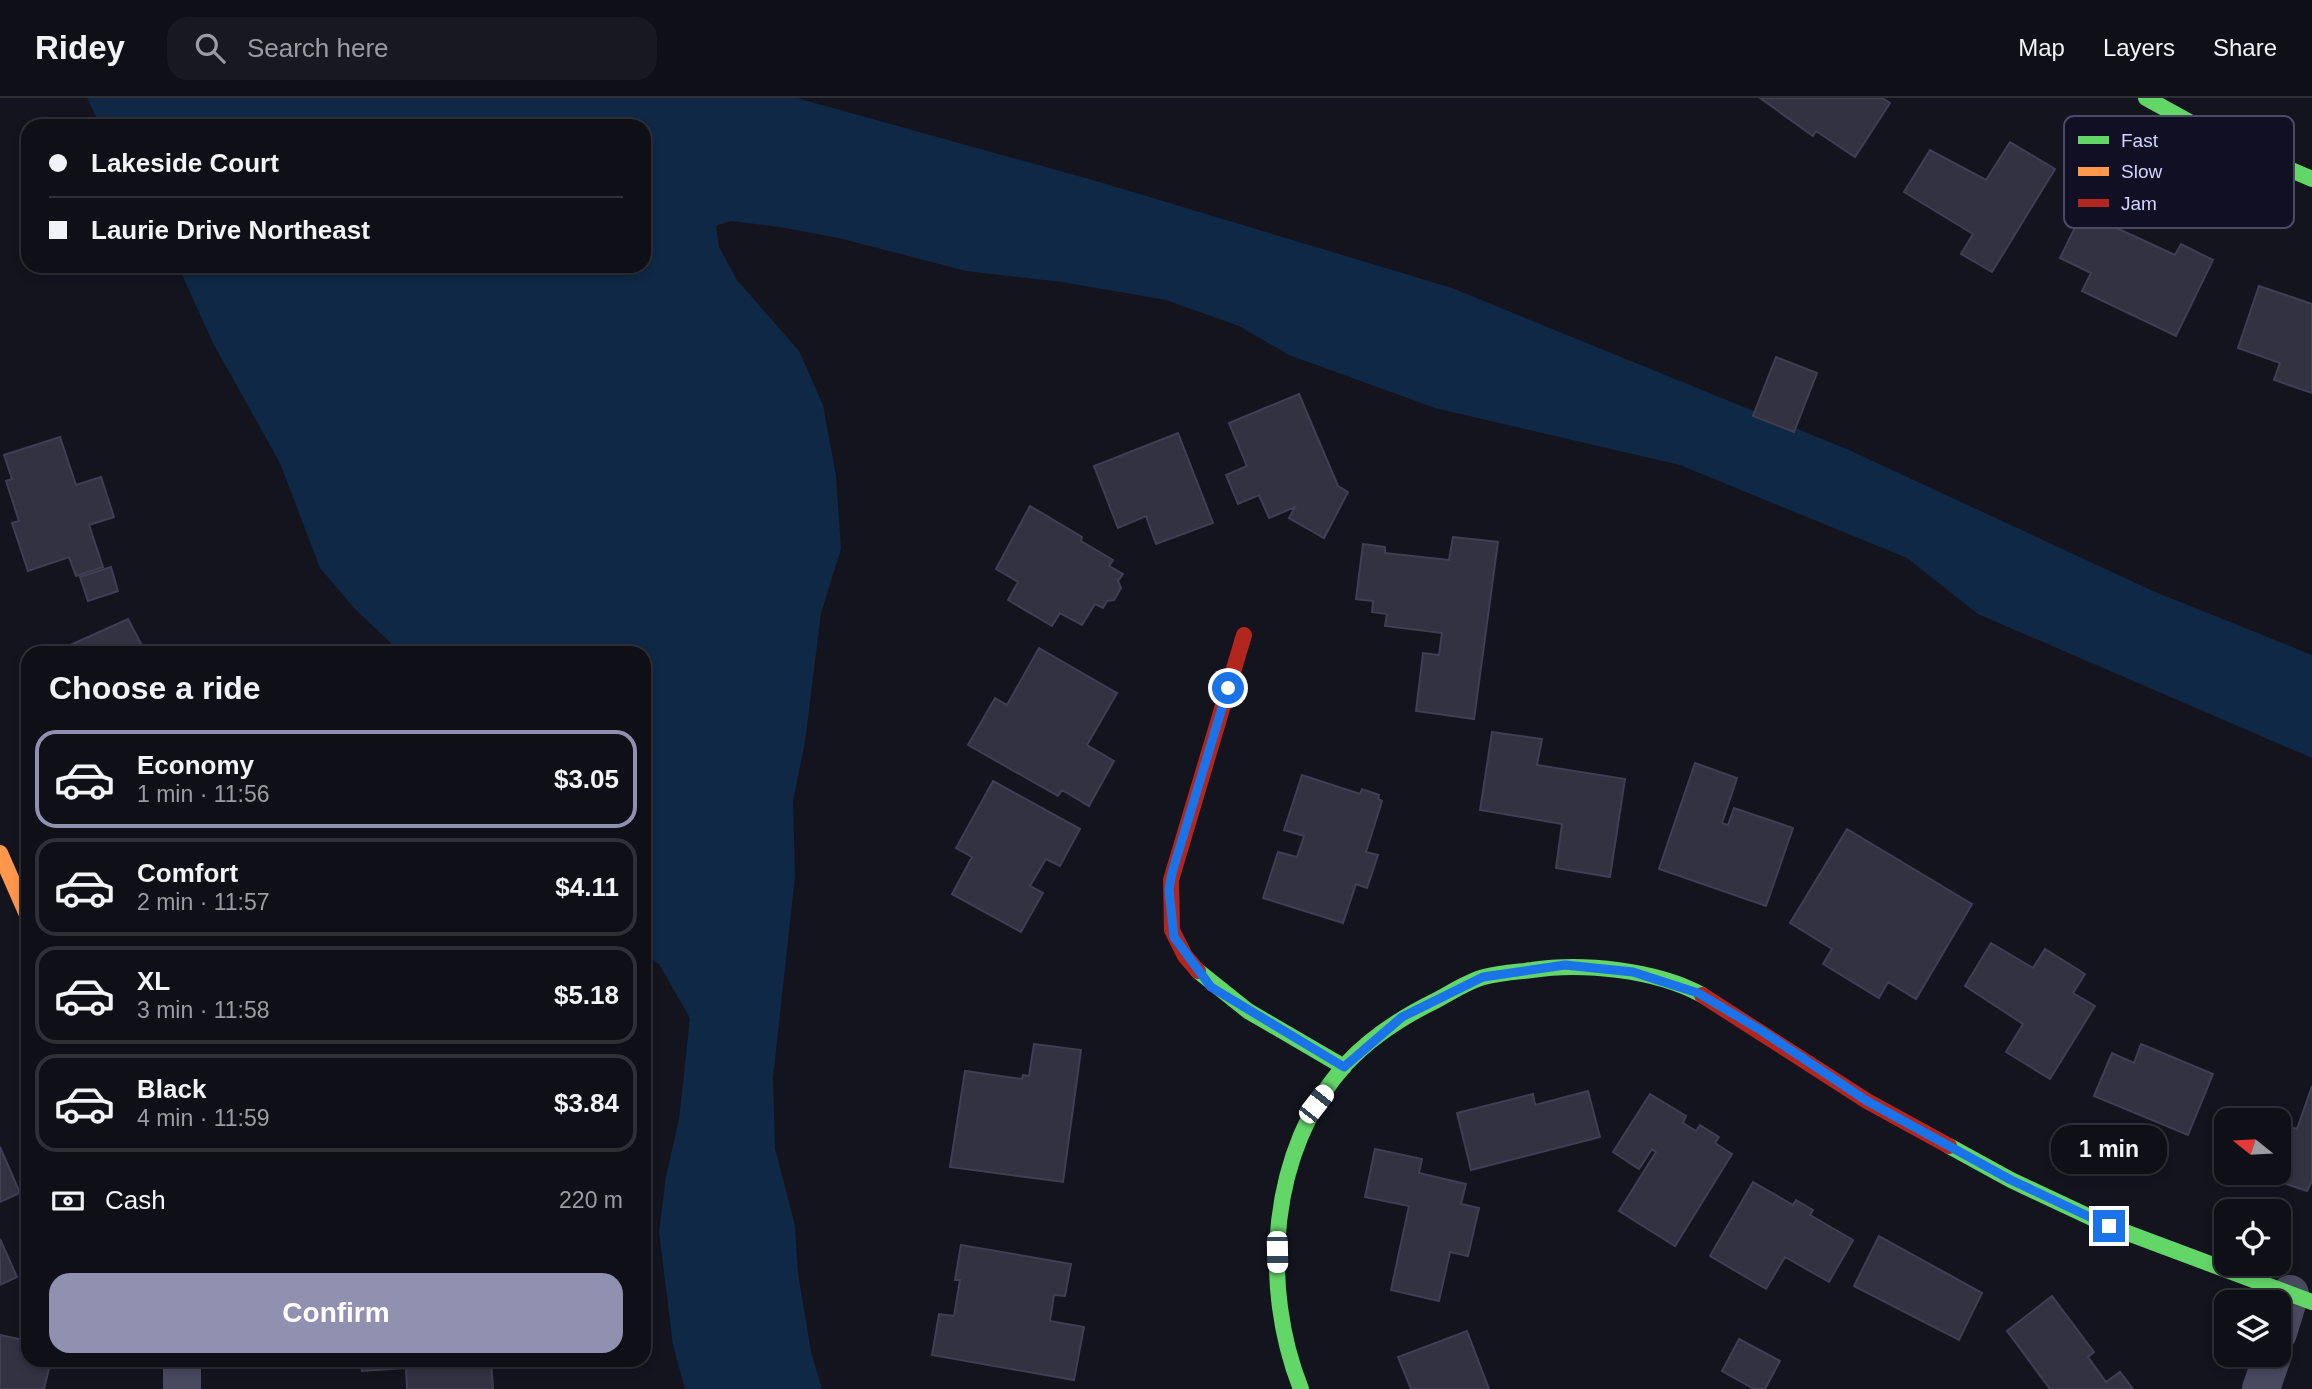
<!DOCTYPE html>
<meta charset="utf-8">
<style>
:root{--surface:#0f0f17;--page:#181820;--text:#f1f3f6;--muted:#9b9ca1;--line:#2f2f36;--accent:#9090b0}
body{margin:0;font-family:Arial,sans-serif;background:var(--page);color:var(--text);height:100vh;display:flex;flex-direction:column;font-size:26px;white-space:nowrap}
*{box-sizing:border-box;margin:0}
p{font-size:23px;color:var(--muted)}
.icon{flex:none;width:38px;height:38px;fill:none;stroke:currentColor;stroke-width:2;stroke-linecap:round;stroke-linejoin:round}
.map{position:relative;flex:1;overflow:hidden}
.drawer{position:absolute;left:21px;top:548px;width:630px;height:721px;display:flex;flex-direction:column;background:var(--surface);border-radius:21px;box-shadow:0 4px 10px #0003,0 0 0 2px var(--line)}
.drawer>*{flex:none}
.banner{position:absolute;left:21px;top:21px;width:630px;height:154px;border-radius:21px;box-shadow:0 4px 10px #0003,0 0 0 2px var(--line);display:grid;align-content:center;height:154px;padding:0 28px;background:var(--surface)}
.needle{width:46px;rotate:288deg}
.buttons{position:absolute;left:2214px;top:1010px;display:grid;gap:14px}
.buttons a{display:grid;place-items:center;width:77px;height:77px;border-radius:14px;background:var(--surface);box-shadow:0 4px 10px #0003,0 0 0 2px var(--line);font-size:35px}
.end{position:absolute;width:32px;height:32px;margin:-16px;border:9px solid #1a73e8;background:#fff;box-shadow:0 0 0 4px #fff}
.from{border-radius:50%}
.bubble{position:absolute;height:49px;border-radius:21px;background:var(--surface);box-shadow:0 4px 10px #0003,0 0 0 2px var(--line);font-size:23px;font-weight:800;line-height:49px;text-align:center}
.car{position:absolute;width:21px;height:42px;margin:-21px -10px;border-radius:9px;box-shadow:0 0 5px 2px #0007;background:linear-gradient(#fff 24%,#345 0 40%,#fff 0 76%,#345 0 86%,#fff 0)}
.banner b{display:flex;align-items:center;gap:24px;height:66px;font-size:26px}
.banner b+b{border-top:2px solid var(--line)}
.banner i{width:18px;height:18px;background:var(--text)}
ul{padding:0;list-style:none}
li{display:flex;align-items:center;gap:21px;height:98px;margin:0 14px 10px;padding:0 14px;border:4px solid var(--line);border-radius:21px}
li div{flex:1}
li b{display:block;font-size:26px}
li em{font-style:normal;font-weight:800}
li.on{border-color:var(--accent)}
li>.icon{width:63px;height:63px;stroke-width:1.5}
h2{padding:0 28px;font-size:32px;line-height:84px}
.pay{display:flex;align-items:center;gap:18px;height:77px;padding:0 28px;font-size:26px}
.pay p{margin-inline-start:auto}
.action{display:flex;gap:14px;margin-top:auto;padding:14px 28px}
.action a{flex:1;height:80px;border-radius:21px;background:var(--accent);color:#fff;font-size:28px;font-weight:800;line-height:80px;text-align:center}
header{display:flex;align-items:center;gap:42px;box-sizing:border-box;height:98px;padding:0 35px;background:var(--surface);border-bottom:2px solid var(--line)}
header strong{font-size:33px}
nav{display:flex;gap:38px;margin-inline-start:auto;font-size:24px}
.search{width:490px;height:63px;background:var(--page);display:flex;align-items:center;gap:18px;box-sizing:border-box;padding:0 24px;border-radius:21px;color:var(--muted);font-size:26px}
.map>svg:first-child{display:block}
.water{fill:#0f2845}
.building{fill:#323241;stroke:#403e53;stroke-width:2}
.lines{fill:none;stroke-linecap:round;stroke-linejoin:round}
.street{stroke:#494a60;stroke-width:38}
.fast{stroke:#63d668;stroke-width:16}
.slow{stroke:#ff974d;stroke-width:16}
.jam{stroke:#b3261e;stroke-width:16}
.route{stroke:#1a73e8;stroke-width:9}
.key{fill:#100f24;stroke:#4a4a65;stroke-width:2}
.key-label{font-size:19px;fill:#d3d3fe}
</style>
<header>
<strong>Ridey</strong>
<div class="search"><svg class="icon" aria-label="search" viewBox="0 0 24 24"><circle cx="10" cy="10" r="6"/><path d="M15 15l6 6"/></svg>Search here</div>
<nav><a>Map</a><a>Layers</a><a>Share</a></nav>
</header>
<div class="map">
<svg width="2312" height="1291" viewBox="0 0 2312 1291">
<rect width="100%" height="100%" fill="#14141f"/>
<!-- water -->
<path class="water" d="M87 0H797L1103 85 1452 190 1849 352 2153 493 2312 557V660L1978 516 1907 460 1680 367 1435 310 1289 257 1239 228 1166 202 1062 184 966 173 843 141 780 129 731 123 716 128 719 149 737 182 799 253 823 307 836 378 841 451 821 515 805 644 793 703 795 778 773 980 775 1050 795 1128 798 1176 811 1254 822 1291H685L673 1247 659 1134 666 1079 679 1021 690 920 659 866 644 857V555H396L393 547 355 511 320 470 280 365 214 247 178 168H644V28H101Z"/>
<!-- building -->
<path class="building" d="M1760 0H1882L1890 5 1855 59 1816 33 1813 38Z
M2010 44 2055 71 1992 174 1961 156 1973 136 1904 94 1930 52 1986 82Z
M2080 119 2092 125 2095 120 2175 157 2181 146 2213 162 2176 238 2082 193 2091 175 2060 160Z
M2259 188 2312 206V295L2274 282 2280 265 2238 250Z
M1776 259 1817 275 1794 334 1753 318Z
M1299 296 1338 388 1348 394 1324 440 1289 420 1295 409 1269 420 1259 397 1238 406 1226 377 1247 368 1229 325Z
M1178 335 1213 425 1156 446 1146 418 1118 430 1094 368Z
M60 339 76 387 101 379 114 419 89 427 103 469 76 478 69 459 28 473 12 425 19 423 6 383 12 381 4 357Z
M1030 408 1082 439 1081 443 1113 462 1109 468 1123 476 1118 483 1121 490 1114 502 1107 503 1103 510 1095 506 1082 527 1060 515 1052 528 1008 502 1018 484 996 471Z
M1453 439 1498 444 1474 621 1416 613 1423 555 1439 557 1442 535 1385 528 1387 516 1372 514 1373 503 1356 501 1363 446 1385 449V455L1449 462Z
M111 469 118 493 88 503 80 479Z
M128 521 146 555H71L68 548Z
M1039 550 1117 595 1087 647 1114 663 1089 708 1062 692 1058 698 968 647 995 600 1007 607Z
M1492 634 1542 641 1537 667 1625 681 1610 779 1556 770 1562 726 1480 712Z
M1695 665 1737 680 1722 725 1728 727 1734 710 1793 730 1766 808 1659 771Z
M1302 677 1360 696 1362 691 1379 697 1378 701 1382 703 1366 754 1378 757 1367 790 1356 786 1343 825 1263 800 1278 754 1297 759 1304 738 1284 732Z
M993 683 1080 731 1060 768 1046 761 1030 788 1043 795 1021 834 952 796 972 759 956 750Z
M1847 731 1972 806 1916 901 1888 884 1879 900 1823 866 1832 851 1790 825Z
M1991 845 2033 870 2045 851 2085 876 2073 895 2095 908 2050 981 2006 954 2023 926 1965 888Z
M1034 946 1081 952 1063 1084 950 1069 965 973 1022 981 1023 977 1029 978Z
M2141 946 2213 976 2188 1037 2094 998 2112 955 2134 965Z
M2312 988V1083L2307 1093 2251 1074H2278V1025L2297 1031Z
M1588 993 1600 1039 1471 1072 1457 1015 1533 996 1535 1007Z
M1650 996 1686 1018 1683 1025 1696 1033 1700 1027 1719 1039 1715 1045 1732 1056 1675 1148 1619 1113 1656 1054 1652 1051 1639 1071 1613 1054Z
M0 1049 20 1095 0 1104Z
M1375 1051 1422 1061 1419 1075 1466 1086 1461 1106 1479 1110 1468 1158 1450 1154 1439 1203 1391 1192 1409 1108 1365 1099Z
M1753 1084 1793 1107 1796 1102 1813 1112 1810 1117 1853 1142 1829 1184 1785 1159 1766 1191 1710 1158Z
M1879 1138 1982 1195 1959 1242 1854 1188Z
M0 1141 17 1179 0 1187Z
M961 1147 1071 1166 1065 1198 1054 1197 1050 1223 1084 1229 1074 1282 932 1257 939 1216 954 1218 960 1182H955Z
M2052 1198 2094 1254 2088 1259 2106 1284 2120 1274 2133 1291H2050L2007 1233Z
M1467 1233 1489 1291H1411L1398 1259Z
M0 1237 28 1243V1262H51L44 1291H0Z
M1739 1241 1780 1263 1765 1291H1754L1722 1273Z
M361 1262H491L493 1291H407L406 1270 362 1273Z"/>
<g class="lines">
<!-- street -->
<path class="street" d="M2278 1235 2290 1196
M182 1262V1291
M2261 1291 2273 1256"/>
<!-- fast -->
<path class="fast" d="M2146 0 2224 43 2312 81
M1198 873 1248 913 1344 969
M1949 1048 2011 1082 2109 1128 2312 1204
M1301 1291C1260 1188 1269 1051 1346 966 1371 939 1404 918 1437 902 1452 894 1468 883 1484 879 1499 875 1516 874 1532 872 1582 864 1657 872 1702 897"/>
<!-- slow -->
<path class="slow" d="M0 755 28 819"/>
<!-- jam -->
<path class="jam" d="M1198 873 1185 858 1172 832 1171 782 1244 537
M1702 897 1867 1003 1949 1048"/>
</g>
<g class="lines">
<!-- route -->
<path class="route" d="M1228 590 1172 775 1169 792 1174 839 1211 889 1344 969 1402 919 1483 879 1565 867 1633 874 1698 895 1762 933 1867 1003 2011 1082 2109 1128"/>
</g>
<!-- legend -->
<rect x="2064" y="18" width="230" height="112" rx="10" class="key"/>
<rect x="2078" y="38" width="31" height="8" fill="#63d668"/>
<rect x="2078" y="69" width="31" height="9" fill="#ff974d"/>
<rect x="2078" y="101" width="31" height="8" fill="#b3261e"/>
<g class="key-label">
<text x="2121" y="49">Fast</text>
<text x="2121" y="80">Slow</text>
<text x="2121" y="112">Jam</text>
</g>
</svg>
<div class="buttons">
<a><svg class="needle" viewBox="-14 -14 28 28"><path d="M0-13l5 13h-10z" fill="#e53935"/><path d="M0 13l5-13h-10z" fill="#9b9ca1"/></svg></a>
<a><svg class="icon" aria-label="locate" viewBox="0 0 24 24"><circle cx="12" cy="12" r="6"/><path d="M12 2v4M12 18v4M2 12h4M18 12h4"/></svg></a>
<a><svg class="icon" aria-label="layers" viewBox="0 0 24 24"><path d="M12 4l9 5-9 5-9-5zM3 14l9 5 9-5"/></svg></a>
</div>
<i class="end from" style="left:1228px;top:590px"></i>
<i class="end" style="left:2109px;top:1128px"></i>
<div class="bubble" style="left:2051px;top:1027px;width:116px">1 min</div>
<i class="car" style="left:1316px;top:1006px;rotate:38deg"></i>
<i class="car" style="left:1277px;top:1154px;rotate:179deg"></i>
<div class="banner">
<b><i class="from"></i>Lakeside Court</b>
<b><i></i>Laurie Drive Northeast</b>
</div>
<section class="drawer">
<h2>Choose a ride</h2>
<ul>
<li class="on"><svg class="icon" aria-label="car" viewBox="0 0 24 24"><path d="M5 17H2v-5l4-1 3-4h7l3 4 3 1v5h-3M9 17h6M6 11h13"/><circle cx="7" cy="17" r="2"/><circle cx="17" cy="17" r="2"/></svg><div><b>Economy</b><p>1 min · 11:56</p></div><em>$3.05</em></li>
<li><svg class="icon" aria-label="car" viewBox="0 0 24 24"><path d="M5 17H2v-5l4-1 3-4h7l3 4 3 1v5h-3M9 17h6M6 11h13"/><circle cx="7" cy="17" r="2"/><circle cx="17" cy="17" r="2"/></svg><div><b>Comfort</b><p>2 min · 11:57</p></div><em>$4.11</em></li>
<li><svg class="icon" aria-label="car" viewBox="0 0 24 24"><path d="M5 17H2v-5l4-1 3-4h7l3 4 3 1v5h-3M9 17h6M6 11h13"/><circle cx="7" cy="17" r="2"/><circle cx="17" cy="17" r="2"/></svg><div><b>XL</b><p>3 min · 11:58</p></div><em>$5.18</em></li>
<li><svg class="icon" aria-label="car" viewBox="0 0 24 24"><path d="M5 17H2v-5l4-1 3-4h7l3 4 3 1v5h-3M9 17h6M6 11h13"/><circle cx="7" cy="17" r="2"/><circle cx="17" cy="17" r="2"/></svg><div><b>Black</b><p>4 min · 11:59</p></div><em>$3.84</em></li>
</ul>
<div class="pay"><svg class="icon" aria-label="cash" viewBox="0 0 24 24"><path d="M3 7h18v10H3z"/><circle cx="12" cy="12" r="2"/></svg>Cash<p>220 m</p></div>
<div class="action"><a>Confirm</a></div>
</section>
</div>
